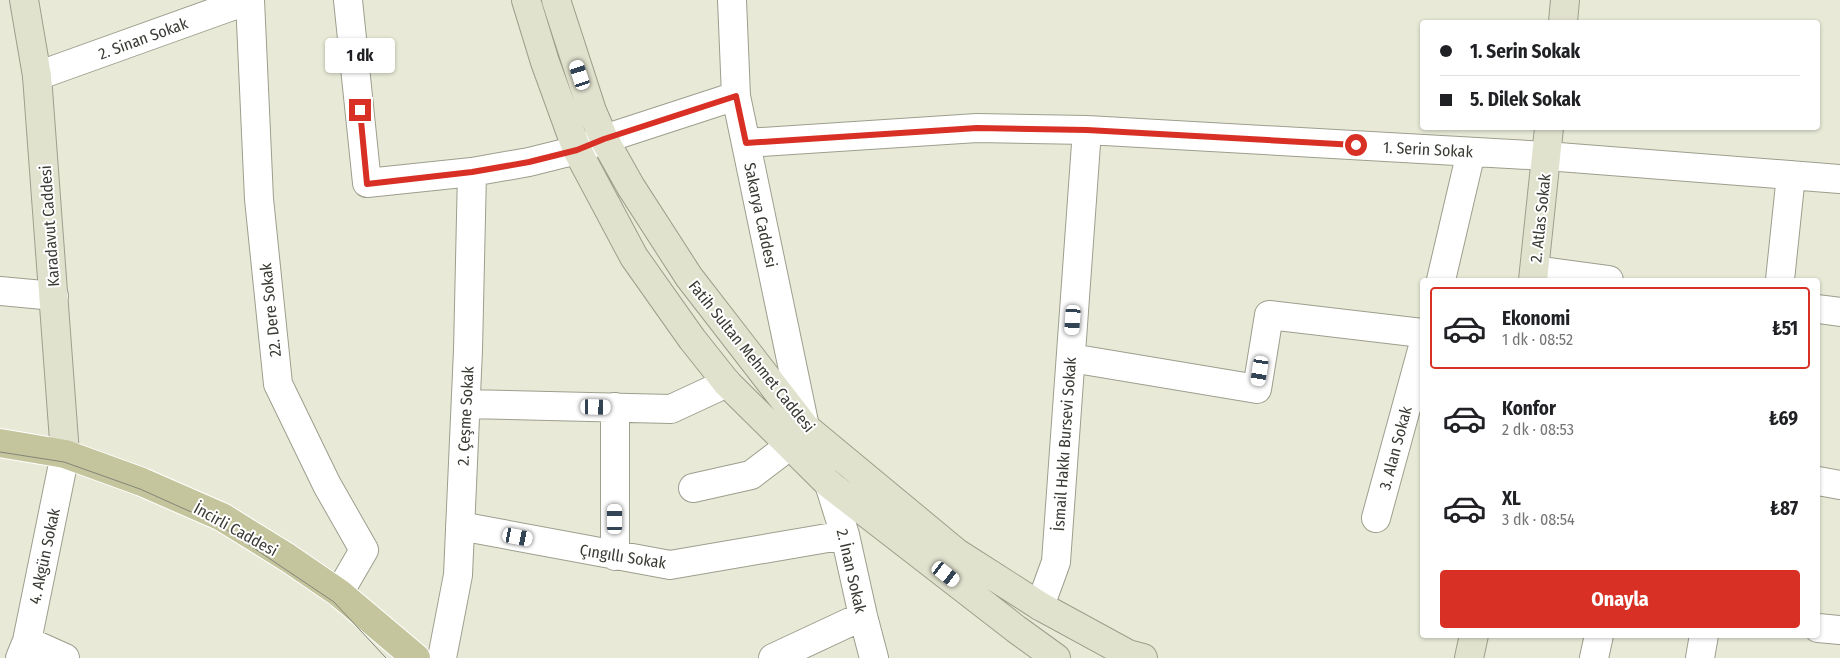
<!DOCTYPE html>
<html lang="tr">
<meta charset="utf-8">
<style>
:root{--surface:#fff;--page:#f2f2f2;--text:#202124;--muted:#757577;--line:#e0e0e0;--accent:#d93025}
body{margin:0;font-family:"Fira Sans Condensed",sans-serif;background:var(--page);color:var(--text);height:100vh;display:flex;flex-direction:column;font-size:19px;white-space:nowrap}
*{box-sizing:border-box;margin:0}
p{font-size:16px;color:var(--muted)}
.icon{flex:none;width:28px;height:28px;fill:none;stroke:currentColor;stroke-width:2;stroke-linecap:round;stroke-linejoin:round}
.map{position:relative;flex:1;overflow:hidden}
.panel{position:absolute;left:1420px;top:278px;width:400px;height:360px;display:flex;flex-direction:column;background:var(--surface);border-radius:5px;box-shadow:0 1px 4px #0004}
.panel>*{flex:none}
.hud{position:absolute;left:1420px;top:20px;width:400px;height:110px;border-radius:5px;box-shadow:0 1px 4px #0004;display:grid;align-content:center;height:110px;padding:0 20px;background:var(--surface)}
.end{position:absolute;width:22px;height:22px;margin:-11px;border:6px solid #d93025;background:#fff;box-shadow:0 0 0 2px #fff}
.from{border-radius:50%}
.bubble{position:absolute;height:35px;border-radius:5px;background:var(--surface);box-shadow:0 1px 4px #0004;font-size:16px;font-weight:700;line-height:35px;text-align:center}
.car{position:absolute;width:15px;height:30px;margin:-15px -8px;border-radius:6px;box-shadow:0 0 4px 1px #0007;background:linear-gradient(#fff 24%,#345 0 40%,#fff 0 76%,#345 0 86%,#fff 0)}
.hud b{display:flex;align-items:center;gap:18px;height:48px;font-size:19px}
.hud b+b{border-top:1px solid var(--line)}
.hud i{width:12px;height:12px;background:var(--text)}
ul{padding:9px 0 0;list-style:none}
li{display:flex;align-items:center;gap:15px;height:82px;margin:0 10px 8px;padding:0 10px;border:2px solid transparent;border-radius:5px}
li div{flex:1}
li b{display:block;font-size:19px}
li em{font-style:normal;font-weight:700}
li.selected{border-color:var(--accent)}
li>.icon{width:45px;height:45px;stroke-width:1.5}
.button{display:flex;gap:10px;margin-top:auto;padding:10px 20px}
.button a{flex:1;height:58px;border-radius:5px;background:var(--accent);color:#fff;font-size:20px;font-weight:700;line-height:58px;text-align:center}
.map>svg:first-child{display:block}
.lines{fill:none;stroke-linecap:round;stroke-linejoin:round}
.street-casing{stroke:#9d9e8d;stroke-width:30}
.secondary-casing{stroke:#9d9e8d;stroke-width:30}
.primary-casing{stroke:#fff;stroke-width:30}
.street{stroke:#fff;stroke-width:28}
.secondary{stroke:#e1e2ce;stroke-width:28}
.primary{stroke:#c4c59c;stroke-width:28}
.tram{stroke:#838579;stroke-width:1}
.route{stroke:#d93025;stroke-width:6}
.labels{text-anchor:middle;stroke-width:4;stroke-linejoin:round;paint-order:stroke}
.street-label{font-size:16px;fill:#393a33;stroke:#fff}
</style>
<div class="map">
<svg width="1840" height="658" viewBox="0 0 1840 658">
<rect width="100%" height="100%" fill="#e8ead7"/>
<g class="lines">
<!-- street casing -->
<g class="street-casing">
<path id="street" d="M250 0 259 199 278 384 327 485 364 550 339 593
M348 0 367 183 472 172 529 162 577 150 604 139 736 96
M732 0 736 96 805 427
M37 76 249 0
M746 143 977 128 1087 130 1546 156 1840 179
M1535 270 1609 280
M1441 280 1471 152
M1780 280 1791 175
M0 291 54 296
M1818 309 1840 312
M1071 358 1257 389 1269 315 1422 333
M466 404 671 409 727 383
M615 407V556
M1818 481 1840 485
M829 484 845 535 863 616 874 658
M693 488 751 475 789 446
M1376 518 1422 350
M460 526 670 565 845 535
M1040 606 1056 562 1087 130
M1818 628 1840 630
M27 641 65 658
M20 658 27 641 65 454
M442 658 458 575 468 350 472 172
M773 658 863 616
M1594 658 1599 635
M1700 658 1704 635"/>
</g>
<!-- secondary casing -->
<g class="secondary-casing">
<path id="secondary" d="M24 0 37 76 65 454
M526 0 545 62 577 150 634 257 692 339 727 383 829 484 1016 629 1056 658
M556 0 592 111 604 139 631 187 689 277 805 427 957 553 1040 606 1128 654 1143 658
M1563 22 1565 0
M1533 280 1549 128
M1469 658 1474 635"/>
</g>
<!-- primary casing -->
<g class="primary-casing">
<path id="primary" d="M0 443 65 454 142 482 222 517 288 558 339 593 416 658"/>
</g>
<!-- street -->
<use href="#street" class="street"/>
<!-- secondary -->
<use href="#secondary" class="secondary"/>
<!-- primary -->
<use href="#primary" class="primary"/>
<!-- tram -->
<path class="tram" d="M0 452 64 462 140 489 218 524 334 602 386 658"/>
</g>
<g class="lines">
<!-- route -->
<path class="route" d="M360 110 367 184 472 172 529 162 577 150 604 139 736 96 746 143 977 128 1087 130 1356 145"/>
</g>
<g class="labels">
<!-- street labels -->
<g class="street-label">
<text transform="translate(143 38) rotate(-20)" y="6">2. Sinan Sokak</text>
<text transform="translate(1428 149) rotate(3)" y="6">1. Serin Sokak</text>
<text transform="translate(761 215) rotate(78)" y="6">Sakarya Caddesi</text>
<text transform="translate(1540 218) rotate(-84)" y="6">2. Atlas Sokak</text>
<text transform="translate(49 226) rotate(-94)" y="6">Karadavut Caddesi</text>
<text transform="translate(270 310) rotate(-96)" y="6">22. Dere Sokak</text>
<text transform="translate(752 356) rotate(51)" y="6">Fatih Sultan Mehmet Caddesi</text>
<text transform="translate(465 416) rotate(-87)" y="6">2. Çeşme Sokak</text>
<text transform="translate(1064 444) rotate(-86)" y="6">İsmail Hakkı Bursevi Sokak</text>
<text transform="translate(1395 448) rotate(-75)" y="6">3. Alan Sokak</text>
<text transform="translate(236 529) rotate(29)" y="6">İncirli Caddesi</text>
<text transform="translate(44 556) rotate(-78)" y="6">4. Akgün Sokak</text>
<text transform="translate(623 556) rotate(9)" y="6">Çıngıllı Sokak</text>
<text transform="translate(852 571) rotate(77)" y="6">2. İnan Sokak</text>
</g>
</g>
</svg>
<i class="end from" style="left:1356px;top:145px"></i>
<i class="end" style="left:360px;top:110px"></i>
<div class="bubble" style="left:325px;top:38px;width:70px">1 dk</div>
<i class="car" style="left:580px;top:75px;rotate:342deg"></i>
<i class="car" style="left:1073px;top:320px;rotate:184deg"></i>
<i class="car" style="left:1260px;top:371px;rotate:189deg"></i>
<i class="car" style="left:596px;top:407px;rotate:91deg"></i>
<i class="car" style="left:615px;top:519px;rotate:0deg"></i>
<i class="car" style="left:518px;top:537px;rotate:101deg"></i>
<i class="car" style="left:946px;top:574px;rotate:128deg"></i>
<div class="hud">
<b><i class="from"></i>1. Serin Sokak</b>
<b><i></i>5. Dilek Sokak</b>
</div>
<section class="panel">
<ul>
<li class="selected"><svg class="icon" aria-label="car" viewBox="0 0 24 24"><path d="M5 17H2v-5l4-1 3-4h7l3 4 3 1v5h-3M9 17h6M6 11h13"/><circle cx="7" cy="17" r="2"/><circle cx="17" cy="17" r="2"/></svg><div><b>Ekonomi</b><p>1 dk · 08:52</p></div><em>₺51</em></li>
<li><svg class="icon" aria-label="car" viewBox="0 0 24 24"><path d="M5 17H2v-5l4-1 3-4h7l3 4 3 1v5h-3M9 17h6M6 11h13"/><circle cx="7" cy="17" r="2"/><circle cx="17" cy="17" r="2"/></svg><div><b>Konfor</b><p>2 dk · 08:53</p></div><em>₺69</em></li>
<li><svg class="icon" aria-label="car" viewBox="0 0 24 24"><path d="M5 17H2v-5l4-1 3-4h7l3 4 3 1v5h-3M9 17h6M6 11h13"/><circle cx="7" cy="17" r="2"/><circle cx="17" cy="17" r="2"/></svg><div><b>XL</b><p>3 dk · 08:54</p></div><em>₺87</em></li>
</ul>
<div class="button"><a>Onayla</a></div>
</section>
</div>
